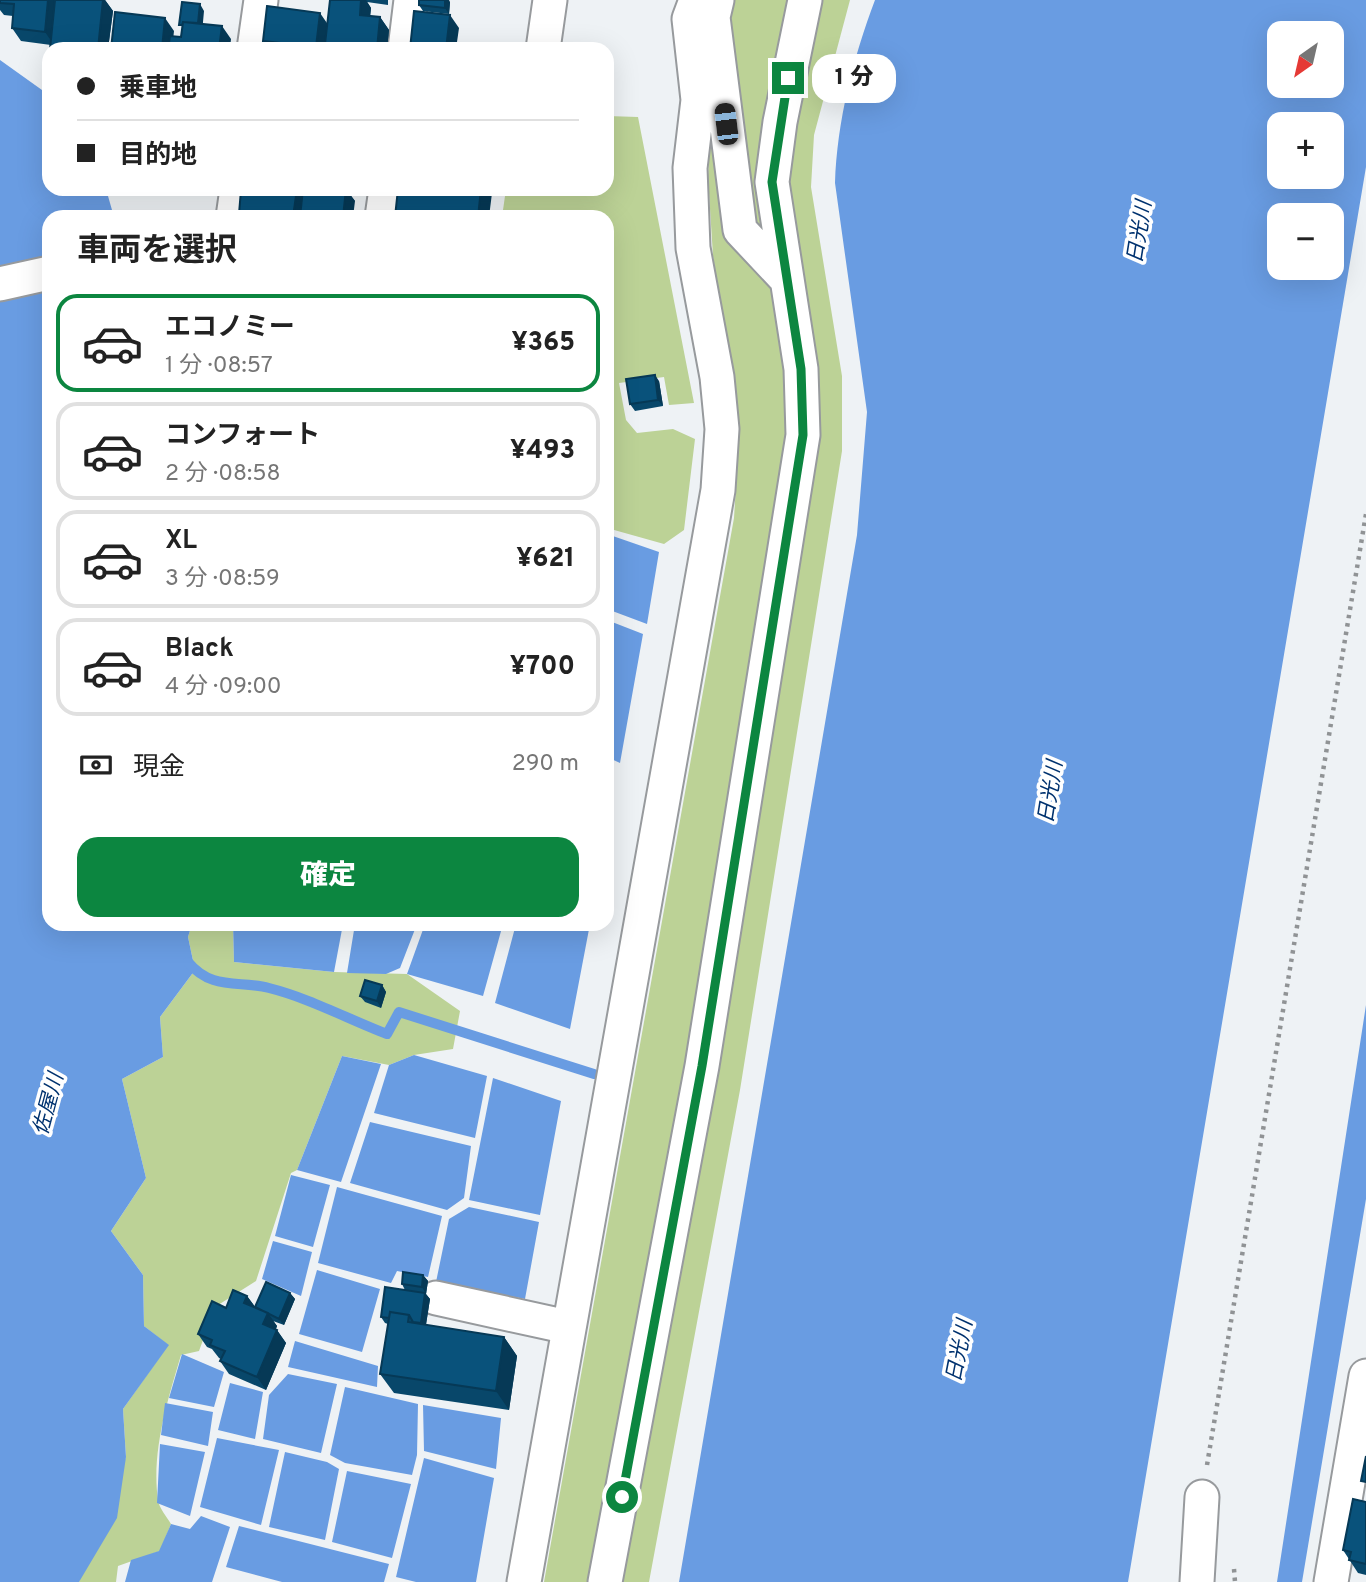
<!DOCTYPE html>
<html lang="ja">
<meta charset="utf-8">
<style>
:root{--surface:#fff;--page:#f2f2f2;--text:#222;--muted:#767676;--line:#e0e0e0;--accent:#0c8640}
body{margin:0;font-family:Overpass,"Noto Sans JP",sans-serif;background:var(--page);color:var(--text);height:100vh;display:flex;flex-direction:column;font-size:26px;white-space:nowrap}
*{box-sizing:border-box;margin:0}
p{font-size:23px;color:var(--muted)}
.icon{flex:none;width:38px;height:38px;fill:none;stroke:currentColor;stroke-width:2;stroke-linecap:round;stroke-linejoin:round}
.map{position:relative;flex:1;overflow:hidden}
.sheet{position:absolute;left:42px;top:210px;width:572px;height:721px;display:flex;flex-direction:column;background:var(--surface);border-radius:21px;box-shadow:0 7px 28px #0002}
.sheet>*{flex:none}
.top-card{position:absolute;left:42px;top:42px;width:572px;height:154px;border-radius:21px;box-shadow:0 7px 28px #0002;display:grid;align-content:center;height:154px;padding:0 35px;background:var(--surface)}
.needle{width:46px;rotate:214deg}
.fabs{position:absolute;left:1267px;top:21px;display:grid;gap:14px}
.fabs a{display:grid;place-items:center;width:77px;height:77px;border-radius:14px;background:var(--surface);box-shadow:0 7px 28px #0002;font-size:35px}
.end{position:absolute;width:32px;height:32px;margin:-16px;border:9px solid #0c8640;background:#fff;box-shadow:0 0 0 4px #fff}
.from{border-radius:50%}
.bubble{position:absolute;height:49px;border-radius:21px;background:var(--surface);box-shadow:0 7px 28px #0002;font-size:23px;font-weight:800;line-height:49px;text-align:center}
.car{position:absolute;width:21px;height:42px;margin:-21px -10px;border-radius:9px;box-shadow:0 0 5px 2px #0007;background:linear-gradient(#222 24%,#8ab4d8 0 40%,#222 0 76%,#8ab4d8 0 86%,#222 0)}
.top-card b{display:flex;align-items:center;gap:24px;height:66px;font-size:26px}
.top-card b+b{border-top:2px solid var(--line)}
.top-card i{width:18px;height:18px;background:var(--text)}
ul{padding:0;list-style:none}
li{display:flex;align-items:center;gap:21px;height:98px;margin:0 14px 10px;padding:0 21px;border:4px solid var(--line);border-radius:21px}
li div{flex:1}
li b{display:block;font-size:26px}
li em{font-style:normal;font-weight:800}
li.active{border-color:var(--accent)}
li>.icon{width:63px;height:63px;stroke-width:1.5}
h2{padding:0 35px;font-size:32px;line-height:84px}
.pay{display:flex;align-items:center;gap:18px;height:77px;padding:0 35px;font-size:26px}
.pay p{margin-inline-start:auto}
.primary-button{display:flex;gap:14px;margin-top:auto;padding:14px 35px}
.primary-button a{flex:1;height:80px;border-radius:21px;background:var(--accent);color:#fff;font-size:28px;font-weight:800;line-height:80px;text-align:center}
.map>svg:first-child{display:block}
.green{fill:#bcd296}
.water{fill:#699ce2;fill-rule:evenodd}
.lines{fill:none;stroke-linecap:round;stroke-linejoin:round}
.stream{stroke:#699ce2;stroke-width:10}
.minor-casing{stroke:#979a9d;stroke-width:37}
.path{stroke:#909395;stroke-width:4.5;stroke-dasharray:3.5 5;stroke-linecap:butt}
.minor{stroke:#fff;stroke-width:33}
.wall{fill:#08476a}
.shaded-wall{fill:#063956}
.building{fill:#09527b;stroke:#063956;stroke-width:2}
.route{stroke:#0c8640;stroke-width:9}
.labels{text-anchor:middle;stroke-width:7;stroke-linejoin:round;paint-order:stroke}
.water-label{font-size:21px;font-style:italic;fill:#00326f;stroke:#fff}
</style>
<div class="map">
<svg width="1366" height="1582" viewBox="0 0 1366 1582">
<rect width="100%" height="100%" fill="#eef2f5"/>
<!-- green -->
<path class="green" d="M732 0H795L765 231 751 229 726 13Z
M818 0H850L814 135 811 187 842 376V451L740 1090 649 1582H618L813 442 782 184Z
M711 108 777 289 793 430 693 1061 593 1582H544L734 518 738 453 737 409 713 256 708 177Z
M607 116 638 117 694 403 669 405 664 377 619 383 626 420 637 433 673 429 695 439 684 530 664 544 607 528V217H502L506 189H607Z
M192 924H233L234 962 334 972 407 974 460 1011 453 1049 414 1055 389 1065 342 1056 297 1170 291 1173 256 1281 215 1307 199 1351 181 1355C168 1399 151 1452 158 1500 159 1508 167 1517 171 1524L160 1551 118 1566 116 1582H79L126 1457 123 1409 168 1345 144 1326 143 1275 111 1231 146 1178 122 1079 163 1057 160 1017 195 970 188 937Z"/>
<!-- water -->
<path class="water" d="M875 0H1366V167L1128 1582H679L857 535 867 412 835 183C837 122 853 58 875 0ZM1279 33H1332V86H1279ZM1279 124H1332V177H1279ZM1279 215H1332V268H1279Z
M0 60 49 95V189H106L114 217H49V924H192L188 937 195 970 160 1017 163 1057 122 1079 146 1178 111 1231 143 1275 144 1326 169 1345 123 1409 126 1457 117 1518 79 1582H0Z
M607 534 659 552 647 624 607 609Z
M607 620 643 634 620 763 607 757Z
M233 924H343L334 972 234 962Z
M355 924H417L400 968 386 974 347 973Z
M425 924H503L483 996 407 974Z
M516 924H590L570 1029 495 1003Z
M1366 1005V1199L1302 1582H1277Z
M414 1055 487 1076 475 1138 374 1113 389 1065Z
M342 1056 381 1064 341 1182 297 1170Z
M493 1078 561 1101 540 1215 469 1200Z
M370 1122 471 1146 464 1198 447 1210 350 1183Z
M291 1175 330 1185 313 1247 275 1236Z
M337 1187 442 1216 428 1277 397 1271 391 1283 318 1263Z
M469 1207 539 1222 525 1299 436 1282 449 1219Z
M273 1241 312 1252 301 1296 262 1279Z
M317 1270 380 1289 362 1352 299 1334Z
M295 1341 378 1366 377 1387 288 1367Z
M182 1354 224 1372 214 1407 169 1398Z
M288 1374 337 1384 321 1453 263 1439 269 1395Z
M230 1383 263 1392 255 1439 218 1430Z
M345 1387 418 1404 417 1455 412 1475 345 1463 330 1455Z
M165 1403 213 1412 208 1446 161 1435Z
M423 1405 501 1418 496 1469 424 1451Z
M217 1438 279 1450 261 1525 200 1507Z
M160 1444 205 1452 190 1516 157 1503Z
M285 1452 327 1462 339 1469 325 1540 269 1527Z
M424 1458 494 1478 476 1582H416L396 1577Z
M347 1471 411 1484 392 1558 332 1542Z
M201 1516 230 1527 212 1582H125L131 1560 159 1551 171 1524 190 1529Z
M239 1526 389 1564 384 1582H282L226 1567Z"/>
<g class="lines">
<!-- stream -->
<path class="stream" d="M188 962C212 991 239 980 269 988 309 998 348 1019 387 1034L399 1012 594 1074"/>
<!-- minor casing -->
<g class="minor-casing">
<path id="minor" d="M717 0 713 17 740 230 786 279
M254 49 261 0
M405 49 411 0
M543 49 550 0
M233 217 237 189
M382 217 386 189
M0 284 49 273
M436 1298 568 1327
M524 1582 718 490 722 429 717 377 693 248 690 168 698 100 689 19 696 0
M605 1582 702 1066 803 435 801 369 772 182 780 122 805 0
M1197 1582 1202 1497
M1331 1582 1366 1376"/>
</g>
<!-- path -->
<path class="path" d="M1207 1465 1366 514
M1234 1569 1235 1582"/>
<!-- minor -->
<use href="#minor" class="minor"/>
</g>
<!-- wall -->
<path class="wall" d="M0 0H105L113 11 108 49H50L51 45 21 41 12 28 13 16 4 15 0 10Z
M330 0H388V5L367 2 371 8 370 16 380 17 389 30 387 49H329L327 46V49H268L263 41 328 23Z
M450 2 449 14 423 11 419 5Z
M300 189 303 193V189H369L368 194 348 192 355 201 260 192Z
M659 381 663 406 635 411 630 404Z
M382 985 386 992 381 1008 365 1002 360 996Z
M423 1275 428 1281 426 1294 430 1299 426 1325 504 1337 517 1356 509 1410 394 1393 380 1374 388 1324 385 1323 381 1317 405 1290 402 1284Z
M290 1293 295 1299 284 1325 273 1321 277 1326 276 1329 286 1343 266 1390 229 1374 220 1361 221 1359 219 1358 212 1349 207 1347 198 1334 226 1308 247 1296 255 1307Z
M1366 1502V1575L1358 1573 1343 1550Z"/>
<!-- shaded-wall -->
<path class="shaded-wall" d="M48 0H59L54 45 45 32Z
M103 0H105L113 11 108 49H98Z
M361 0H366L371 8 369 28 360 15Z
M445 0H449L450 2 449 14 445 8Z
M200 4 204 11 202 33 197 27Z
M320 13 329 26 325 44 327 46V49H317L316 47Z
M450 15 459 28 456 49H446Z
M380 17 389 30 387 49H377Z
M165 18 174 31 172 49H162Z
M222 26 231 39 230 49H219Z
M297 189H300L306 198 304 217H293Z
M346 189 355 201 353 217H343Z
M481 189H489L492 193 489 217H478Z
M655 375 659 381 663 406 658 400Z
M382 985 386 992 381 1008 377 1001Z
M423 1275 428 1281 426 1294 422 1287Z
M290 1293 295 1299 284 1325 279 1319Z
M425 1293 430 1299 425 1330 421 1323Z
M247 1296 256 1308 244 1303Z
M268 1313 277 1326 272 1337 263 1324Z
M277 1330 286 1343 266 1390 257 1377Z
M504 1337 517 1356 509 1410 496 1391Z"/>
<!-- building -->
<path class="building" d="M0 0H48L45 32 12 28 14 4 0 3Z
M55 0H103L98 49H50Z
M330 0H361L360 15 380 17 377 49 325 44Z
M419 0H445V8L419 5Z
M182 2 200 4 198 23 183 22 182 25H179Z
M267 6 320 13 316 47 263 41Z
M414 11 450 15 446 49H410Z
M115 12 165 18 162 49H111Z
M183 22 222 26 219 49H168L170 36 181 37Z
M260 189H297L293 217H241L239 214 241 190 260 192Z
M303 189H346L343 217H300Z
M398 189H481L478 217H395Z
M655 375 658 400 630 404 626 379Z
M365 980 382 985 377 1001 360 996Z
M403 1272 423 1275 422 1287 402 1284Z
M266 1282 290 1293 279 1319 255 1307Z
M385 1287 425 1293 421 1323 413 1322 409 1315 390 1312 389 1318 381 1317Z
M233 1290 247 1296 244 1303 268 1313 263 1324 277 1330 257 1377 220 1361 225 1351 210 1345 212 1340 198 1334 212 1301 226 1308Z
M390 1312 409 1315 408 1322 504 1337 496 1391 380 1374Z
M1366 1456V1482L1361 1481Z
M1353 1499 1366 1502V1564L1349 1560 1351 1552 1343 1550Z"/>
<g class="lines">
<!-- route -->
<path class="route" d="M622 1497 702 1066 803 435 801 369 772 182 788 78"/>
</g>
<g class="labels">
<!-- water labels -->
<g class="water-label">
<text transform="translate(1139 232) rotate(-81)" y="7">日光川</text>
<text transform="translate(1050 792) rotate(-81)" y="7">日光川</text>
<text transform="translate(48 1104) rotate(-75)" y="7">佐屋川</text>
<text transform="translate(959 1351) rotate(-79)" y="7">日光川</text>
</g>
</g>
</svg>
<div class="fabs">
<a><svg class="needle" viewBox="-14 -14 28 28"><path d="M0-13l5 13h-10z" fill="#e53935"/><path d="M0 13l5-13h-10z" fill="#767676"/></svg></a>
<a>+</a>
<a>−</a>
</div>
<i class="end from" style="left:622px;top:1497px"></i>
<i class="end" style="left:788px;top:78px"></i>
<div class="bubble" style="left:812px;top:54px;width:84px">1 分</div>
<i class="car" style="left:726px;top:124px;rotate:353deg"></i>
<div class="top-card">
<b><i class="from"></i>乗車地</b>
<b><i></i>目的地</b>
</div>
<section class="sheet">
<h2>車両を選択</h2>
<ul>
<li class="active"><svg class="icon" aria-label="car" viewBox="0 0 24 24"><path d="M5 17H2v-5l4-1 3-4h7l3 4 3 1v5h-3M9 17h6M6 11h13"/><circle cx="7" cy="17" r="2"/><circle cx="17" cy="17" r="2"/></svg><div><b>エコノミー</b><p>1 分 · 08:57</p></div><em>¥365</em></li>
<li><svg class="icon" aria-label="car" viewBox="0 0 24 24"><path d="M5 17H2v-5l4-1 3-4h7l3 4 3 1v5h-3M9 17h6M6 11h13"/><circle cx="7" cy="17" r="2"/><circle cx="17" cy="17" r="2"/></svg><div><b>コンフォート</b><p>2 分 · 08:58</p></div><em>¥493</em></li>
<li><svg class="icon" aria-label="car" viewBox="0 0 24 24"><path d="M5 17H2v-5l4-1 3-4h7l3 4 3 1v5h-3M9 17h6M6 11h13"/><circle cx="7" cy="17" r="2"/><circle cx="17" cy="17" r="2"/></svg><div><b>XL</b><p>3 分 · 08:59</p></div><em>¥621</em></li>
<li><svg class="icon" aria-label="car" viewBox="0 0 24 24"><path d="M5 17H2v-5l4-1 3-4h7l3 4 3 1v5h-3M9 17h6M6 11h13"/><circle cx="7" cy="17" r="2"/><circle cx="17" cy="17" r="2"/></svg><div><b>Black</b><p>4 分 · 09:00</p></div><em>¥700</em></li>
</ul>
<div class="pay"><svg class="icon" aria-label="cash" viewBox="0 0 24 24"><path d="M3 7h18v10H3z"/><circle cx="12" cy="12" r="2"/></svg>現金<p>290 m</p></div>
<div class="primary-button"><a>確定</a></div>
</section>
</div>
